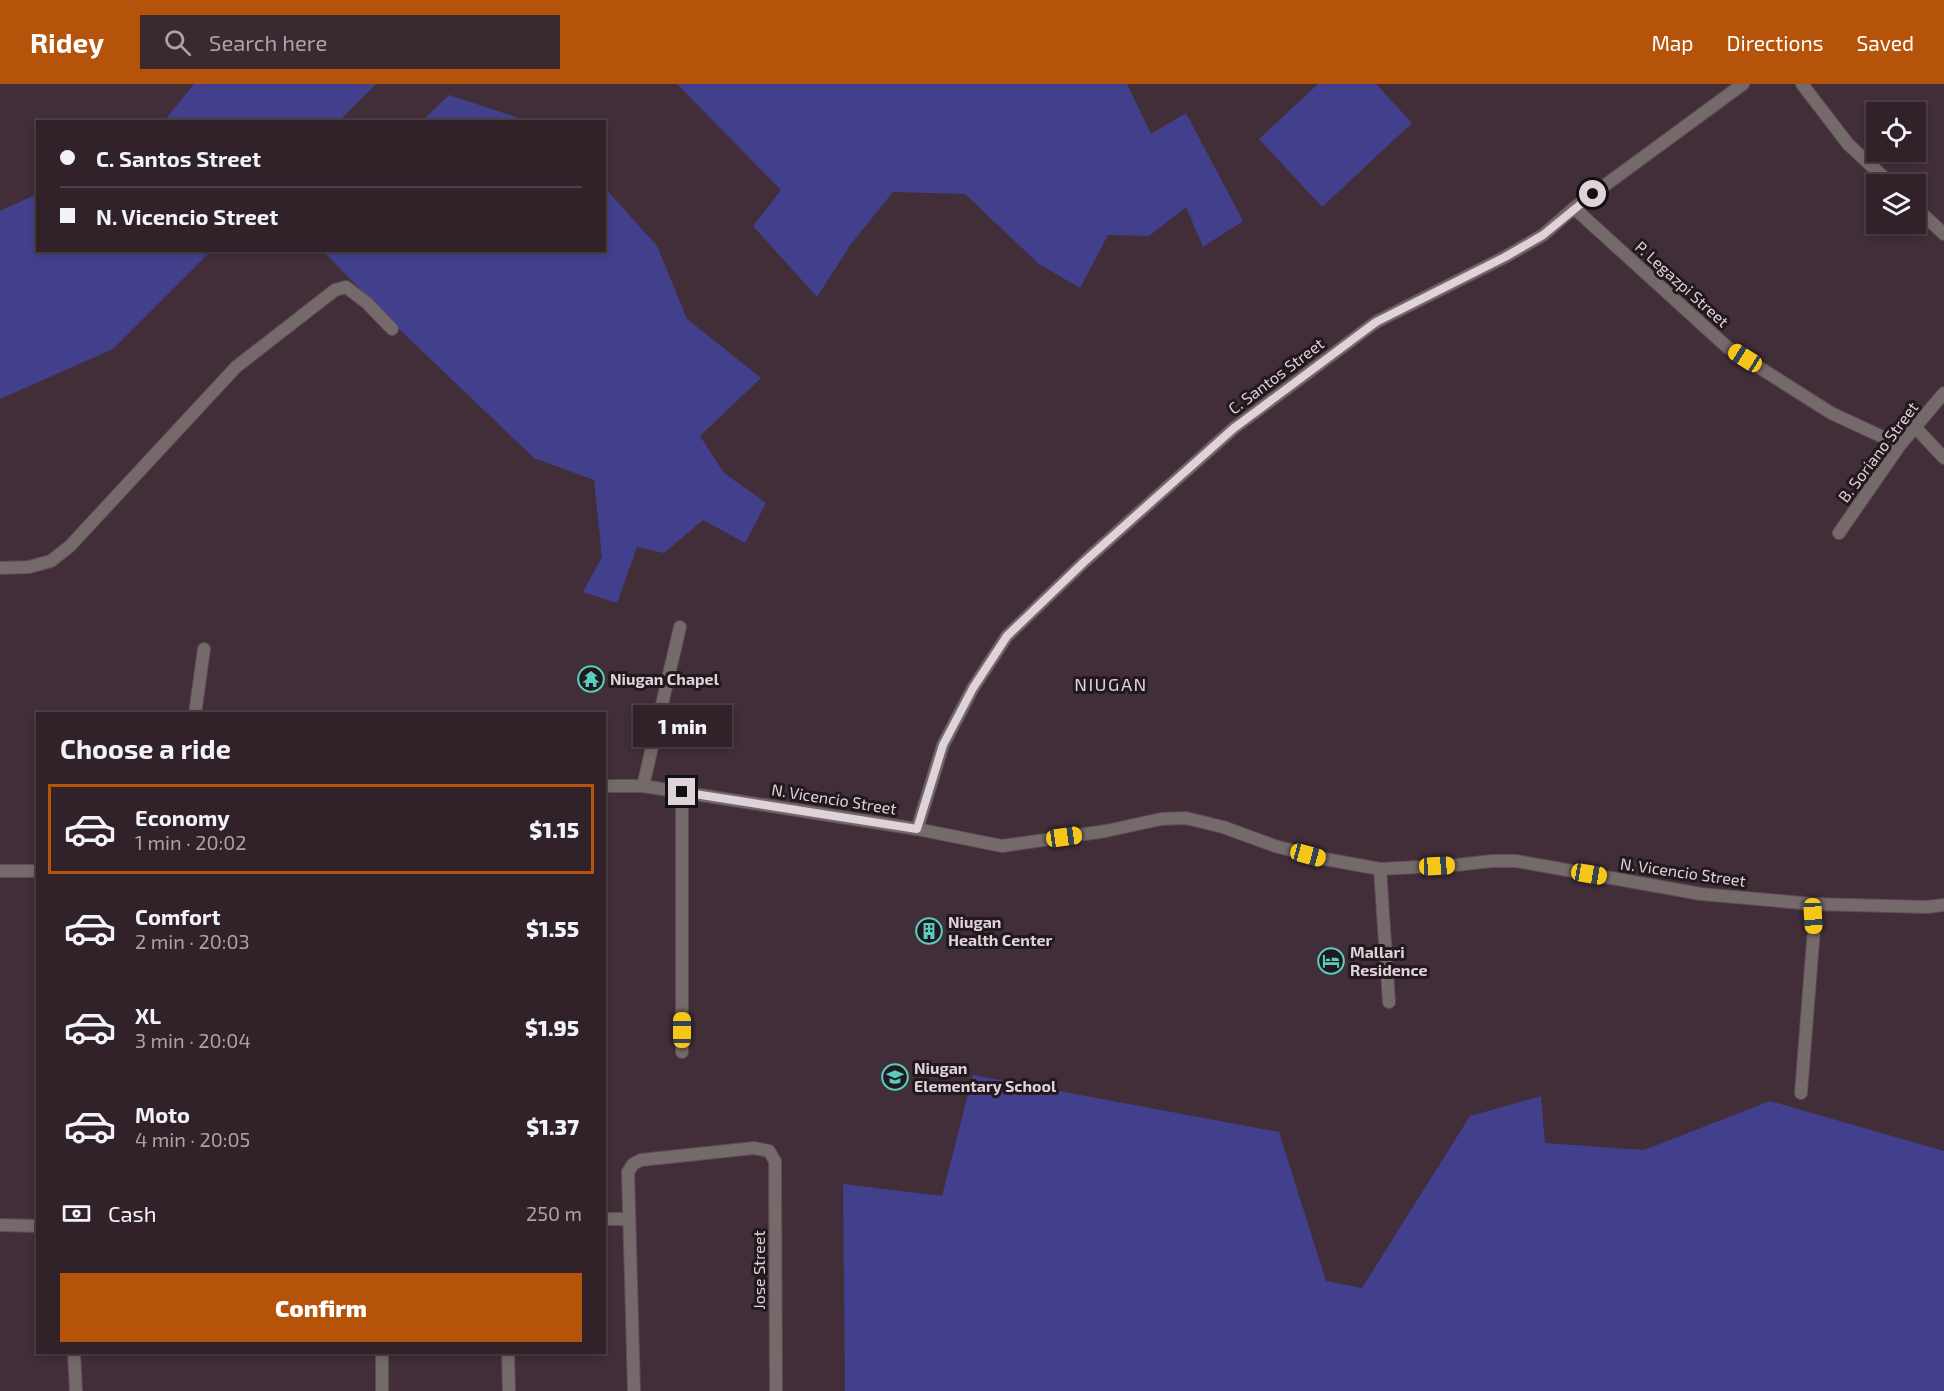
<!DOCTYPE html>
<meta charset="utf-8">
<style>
:root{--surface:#31222a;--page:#392a32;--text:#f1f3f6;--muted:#a8a4a8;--line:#4c3f47;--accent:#b45309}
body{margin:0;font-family:"Exo 2",sans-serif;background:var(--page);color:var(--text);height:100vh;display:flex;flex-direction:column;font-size:22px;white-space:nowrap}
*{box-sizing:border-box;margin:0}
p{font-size:20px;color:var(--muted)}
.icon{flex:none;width:33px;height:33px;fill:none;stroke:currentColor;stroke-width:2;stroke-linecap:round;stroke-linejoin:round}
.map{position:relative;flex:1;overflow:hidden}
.side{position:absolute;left:36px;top:628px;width:570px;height:642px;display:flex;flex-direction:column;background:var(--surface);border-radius:0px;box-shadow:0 3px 9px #0003,0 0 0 2px var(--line)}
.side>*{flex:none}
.guide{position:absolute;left:36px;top:36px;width:570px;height:132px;border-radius:0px;box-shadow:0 3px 9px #0003,0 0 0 2px var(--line);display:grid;align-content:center;height:132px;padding:0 24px;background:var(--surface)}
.tools{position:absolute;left:1866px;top:18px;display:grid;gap:12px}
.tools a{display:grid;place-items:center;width:60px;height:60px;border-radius:0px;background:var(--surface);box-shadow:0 3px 9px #0003,0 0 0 2px var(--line);font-size:30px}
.end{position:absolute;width:27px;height:27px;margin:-14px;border:8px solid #dfd2d9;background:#111;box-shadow:0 0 0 3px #111}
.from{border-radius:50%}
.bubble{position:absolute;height:42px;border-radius:0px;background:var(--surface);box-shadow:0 3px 9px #0003,0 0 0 2px var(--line);font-size:20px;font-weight:800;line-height:42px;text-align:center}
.car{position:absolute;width:18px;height:36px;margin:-18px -9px;border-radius:8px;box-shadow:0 0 4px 2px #0007;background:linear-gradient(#f5c518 24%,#345 0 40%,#f5c518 0 76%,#345 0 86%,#f5c518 0)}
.guide b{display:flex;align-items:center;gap:21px;height:57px;font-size:22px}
.guide b+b{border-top:2px solid var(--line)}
.guide i{width:15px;height:15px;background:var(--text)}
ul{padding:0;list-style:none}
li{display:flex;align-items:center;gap:18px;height:90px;margin:0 12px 9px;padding:0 12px;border:3px solid transparent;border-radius:0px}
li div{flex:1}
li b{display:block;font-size:22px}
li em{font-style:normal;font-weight:800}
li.current{border-color:var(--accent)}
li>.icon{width:54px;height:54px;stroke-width:1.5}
h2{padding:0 24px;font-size:27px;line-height:72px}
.pay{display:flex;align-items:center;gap:15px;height:66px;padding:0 24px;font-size:22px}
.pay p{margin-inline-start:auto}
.action{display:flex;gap:12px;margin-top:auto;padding:12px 24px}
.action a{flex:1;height:69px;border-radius:0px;background:var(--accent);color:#fff;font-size:24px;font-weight:800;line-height:69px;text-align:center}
header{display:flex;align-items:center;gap:36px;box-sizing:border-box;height:84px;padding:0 30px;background:var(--accent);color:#fff}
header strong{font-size:28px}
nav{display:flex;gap:33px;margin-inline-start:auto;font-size:21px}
.search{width:420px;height:54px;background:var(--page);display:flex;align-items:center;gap:15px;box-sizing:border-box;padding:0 21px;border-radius:0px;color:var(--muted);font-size:22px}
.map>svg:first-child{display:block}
.water{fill:#42408c}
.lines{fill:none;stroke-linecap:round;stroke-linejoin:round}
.service-casing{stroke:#5d4c55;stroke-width:14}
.pedestrian-casing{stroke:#5d4c55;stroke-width:14}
.minor-casing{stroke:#5d4c55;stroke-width:14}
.service{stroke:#756a6a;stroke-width:12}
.pedestrian{stroke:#756a6a;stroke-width:12}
.minor{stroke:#756a6a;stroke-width:12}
.route{stroke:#dfd2d9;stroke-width:8}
.labels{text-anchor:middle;stroke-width:6;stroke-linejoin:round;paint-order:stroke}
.street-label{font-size:16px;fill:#dfd2d9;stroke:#22191e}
.poi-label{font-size:16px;font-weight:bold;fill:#dfd2d9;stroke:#22191e;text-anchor:start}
.neighbourhood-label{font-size:18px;letter-spacing:1.5px;fill:#dfd2d9;stroke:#22191e}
</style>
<header>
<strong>Ridey</strong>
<div class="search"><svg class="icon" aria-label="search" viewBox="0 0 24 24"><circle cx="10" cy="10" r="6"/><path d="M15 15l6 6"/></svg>Search here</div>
<nav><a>Map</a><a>Directions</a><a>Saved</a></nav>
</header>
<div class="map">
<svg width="1944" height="1307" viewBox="0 0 1944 1307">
<rect width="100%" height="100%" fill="#412e38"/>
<!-- water -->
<path class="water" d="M194 0H376L339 37H164Z
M677 0H1127L1151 50 1186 29 1243 137 1203 163 1186 123 1149 152 1108 151 1080 204 1039 180 965 110 893 108 851 160 817 213 753 142 781 106Z
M1318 0H1376L1412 39 1322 123 1259 55Z
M449 11 528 37H422Z
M605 104 657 162 687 235 761 294 700 352 724 389 766 419 745 459 703 436 664 469 637 463 617 519 583 508 602 473 594 396 534 374 400 246 323 167 604 166Z
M37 110 38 166 211 167 113 265 0 315V127Z
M973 991 1279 1048 1326 1197 1362 1204 1470 1032 1541 1012 1545 1059 1644 1066 1770 1017 1944 1067V1307H845L843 1100 942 1112Z"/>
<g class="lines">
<!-- service casing -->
<g class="service-casing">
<path id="service" d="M0 484 29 483 51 477 70 462 236 283 335 206 346 203 367 219 392 245
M643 702 680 543
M682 708V968
M1801 1009 1814 845 1813 820"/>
</g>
<!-- pedestrian casing -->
<g class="pedestrian-casing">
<path id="pedestrian" d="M1380 785 1389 918"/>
</g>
<!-- minor casing -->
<g class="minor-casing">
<path id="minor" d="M1802 0 1848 60 1891 100
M1574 124 1727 263 1831 329 1900 361
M1916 124 1944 150
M1915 343 1944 374
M1839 449 1900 361 1944 309
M195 630 204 565
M604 702H643L917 745 1002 762 1106 747 1161 735 1186 734 1223 743 1275 762 1325 775 1380 785 1456 781 1492 777H1516L1701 810 1813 820 1927 823 1944 821
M917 745 943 661 973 604 1007 552 1085 477 1234 344 1376 238 1505 173 1543 151 1574 124 1743 0
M0 787H38
M604 1135H629
M0 1141 38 1142
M74 1269 76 1307
M382 1269V1307
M508 1269 509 1307
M634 1307 628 1088 633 1080 641 1076 754 1064 769 1067 775 1077 776 1307"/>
</g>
<!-- service -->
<use href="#service" class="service"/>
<!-- pedestrian -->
<use href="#pedestrian" class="pedestrian"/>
<!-- minor -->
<use href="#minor" class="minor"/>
</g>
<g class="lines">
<!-- route -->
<path class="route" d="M682 708 917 745 943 661 973 604 1007 552 1085 477 1234 344 1376 238 1505 173 1543 151 1593 110"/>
</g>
<!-- icons -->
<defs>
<g id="temple-ring" transform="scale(1.35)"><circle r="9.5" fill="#22191e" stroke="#58cec0" stroke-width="1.5"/><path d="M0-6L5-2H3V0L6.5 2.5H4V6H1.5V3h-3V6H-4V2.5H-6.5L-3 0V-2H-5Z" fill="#58cec0"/></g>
<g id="building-ring" transform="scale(1.35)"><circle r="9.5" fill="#22191e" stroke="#58cec0" stroke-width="1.5"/><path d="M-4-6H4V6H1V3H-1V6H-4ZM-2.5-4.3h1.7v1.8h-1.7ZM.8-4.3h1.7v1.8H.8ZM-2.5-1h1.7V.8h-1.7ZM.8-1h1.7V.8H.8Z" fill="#58cec0"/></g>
<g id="hotel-ring" transform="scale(1.35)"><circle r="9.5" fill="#22191e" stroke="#58cec0" stroke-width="1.5"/><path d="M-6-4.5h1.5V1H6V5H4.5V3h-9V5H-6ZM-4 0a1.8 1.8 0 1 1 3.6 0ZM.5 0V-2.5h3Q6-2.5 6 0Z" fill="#58cec0"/></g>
<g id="school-ring" transform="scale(1.35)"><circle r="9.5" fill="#22191e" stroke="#58cec0" stroke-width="1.5"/><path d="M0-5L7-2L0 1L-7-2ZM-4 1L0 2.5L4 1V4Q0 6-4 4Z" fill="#58cec0"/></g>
</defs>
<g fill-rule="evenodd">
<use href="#temple-ring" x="591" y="595"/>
<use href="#building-ring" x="929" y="847"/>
<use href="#hotel-ring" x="1331" y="877"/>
<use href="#school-ring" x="895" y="993"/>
</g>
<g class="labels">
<!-- street labels -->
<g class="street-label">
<text transform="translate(1682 200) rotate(42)" y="6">P. Legazpi Street</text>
<text transform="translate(1276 292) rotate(-37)" y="6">C. Santos Street</text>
<text transform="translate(1878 368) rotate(-53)" y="6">B. Soriano Street</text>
<text transform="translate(834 715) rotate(9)" y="6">N. Vicencio Street</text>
<text transform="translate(1683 788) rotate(8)" y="6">N. Vicencio Street</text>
<text transform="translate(759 1186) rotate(-90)" y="6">Jose Street</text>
</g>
<!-- poi labels -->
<g class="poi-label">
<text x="610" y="601">Niugan Chapel</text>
<text x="948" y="844">Niugan<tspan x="948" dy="18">Health Center</tspan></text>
<text x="1350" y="874">Mallari<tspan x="1350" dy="18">Residence</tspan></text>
<text x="914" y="990">Niugan<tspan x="914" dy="18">Elementary School</tspan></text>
</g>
<!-- neighbourhood labels -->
<g class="neighbourhood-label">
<text x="1111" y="607">NIUGAN</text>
</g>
</g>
</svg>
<div class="tools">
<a><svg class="icon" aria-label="locate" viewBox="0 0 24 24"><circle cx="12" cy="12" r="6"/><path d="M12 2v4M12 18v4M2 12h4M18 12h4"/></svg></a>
<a><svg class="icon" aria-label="layers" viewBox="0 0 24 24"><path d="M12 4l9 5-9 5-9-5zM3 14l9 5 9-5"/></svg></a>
</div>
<i class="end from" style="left:1593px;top:110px"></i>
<i class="end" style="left:682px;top:708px"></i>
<div class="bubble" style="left:633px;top:621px;width:99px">1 min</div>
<i class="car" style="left:1745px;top:274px;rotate:302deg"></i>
<i class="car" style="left:1064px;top:753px;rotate:82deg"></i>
<i class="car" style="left:1308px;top:771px;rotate:105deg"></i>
<i class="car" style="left:1437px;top:782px;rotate:87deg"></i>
<i class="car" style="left:1589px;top:790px;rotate:100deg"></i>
<i class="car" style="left:1813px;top:832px;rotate:177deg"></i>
<i class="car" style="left:682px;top:946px;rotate:0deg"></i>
<div class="guide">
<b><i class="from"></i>C. Santos Street</b>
<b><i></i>N. Vicencio Street</b>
</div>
<section class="side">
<h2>Choose a ride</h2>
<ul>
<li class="current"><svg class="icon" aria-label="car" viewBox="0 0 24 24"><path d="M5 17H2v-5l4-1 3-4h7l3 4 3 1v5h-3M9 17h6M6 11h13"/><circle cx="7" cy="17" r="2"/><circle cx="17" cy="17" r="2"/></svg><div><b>Economy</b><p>1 min · 20:02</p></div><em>$1.15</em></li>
<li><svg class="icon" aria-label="car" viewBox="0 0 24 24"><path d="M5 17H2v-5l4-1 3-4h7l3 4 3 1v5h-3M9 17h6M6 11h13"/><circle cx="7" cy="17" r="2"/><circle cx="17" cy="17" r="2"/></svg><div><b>Comfort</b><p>2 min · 20:03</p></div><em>$1.55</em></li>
<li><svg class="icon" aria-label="car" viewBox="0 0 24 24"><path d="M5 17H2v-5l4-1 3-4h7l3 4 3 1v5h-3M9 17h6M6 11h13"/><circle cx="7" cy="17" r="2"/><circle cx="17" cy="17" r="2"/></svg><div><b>XL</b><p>3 min · 20:04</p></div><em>$1.95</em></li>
<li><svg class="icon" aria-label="car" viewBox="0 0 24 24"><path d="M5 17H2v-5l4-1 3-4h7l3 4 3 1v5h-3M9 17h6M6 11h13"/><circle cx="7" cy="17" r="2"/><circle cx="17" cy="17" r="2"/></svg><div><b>Moto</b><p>4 min · 20:05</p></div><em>$1.37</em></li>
</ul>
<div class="pay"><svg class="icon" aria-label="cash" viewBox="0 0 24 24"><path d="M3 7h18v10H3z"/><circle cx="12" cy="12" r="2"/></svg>Cash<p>250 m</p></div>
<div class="action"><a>Confirm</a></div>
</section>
</div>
